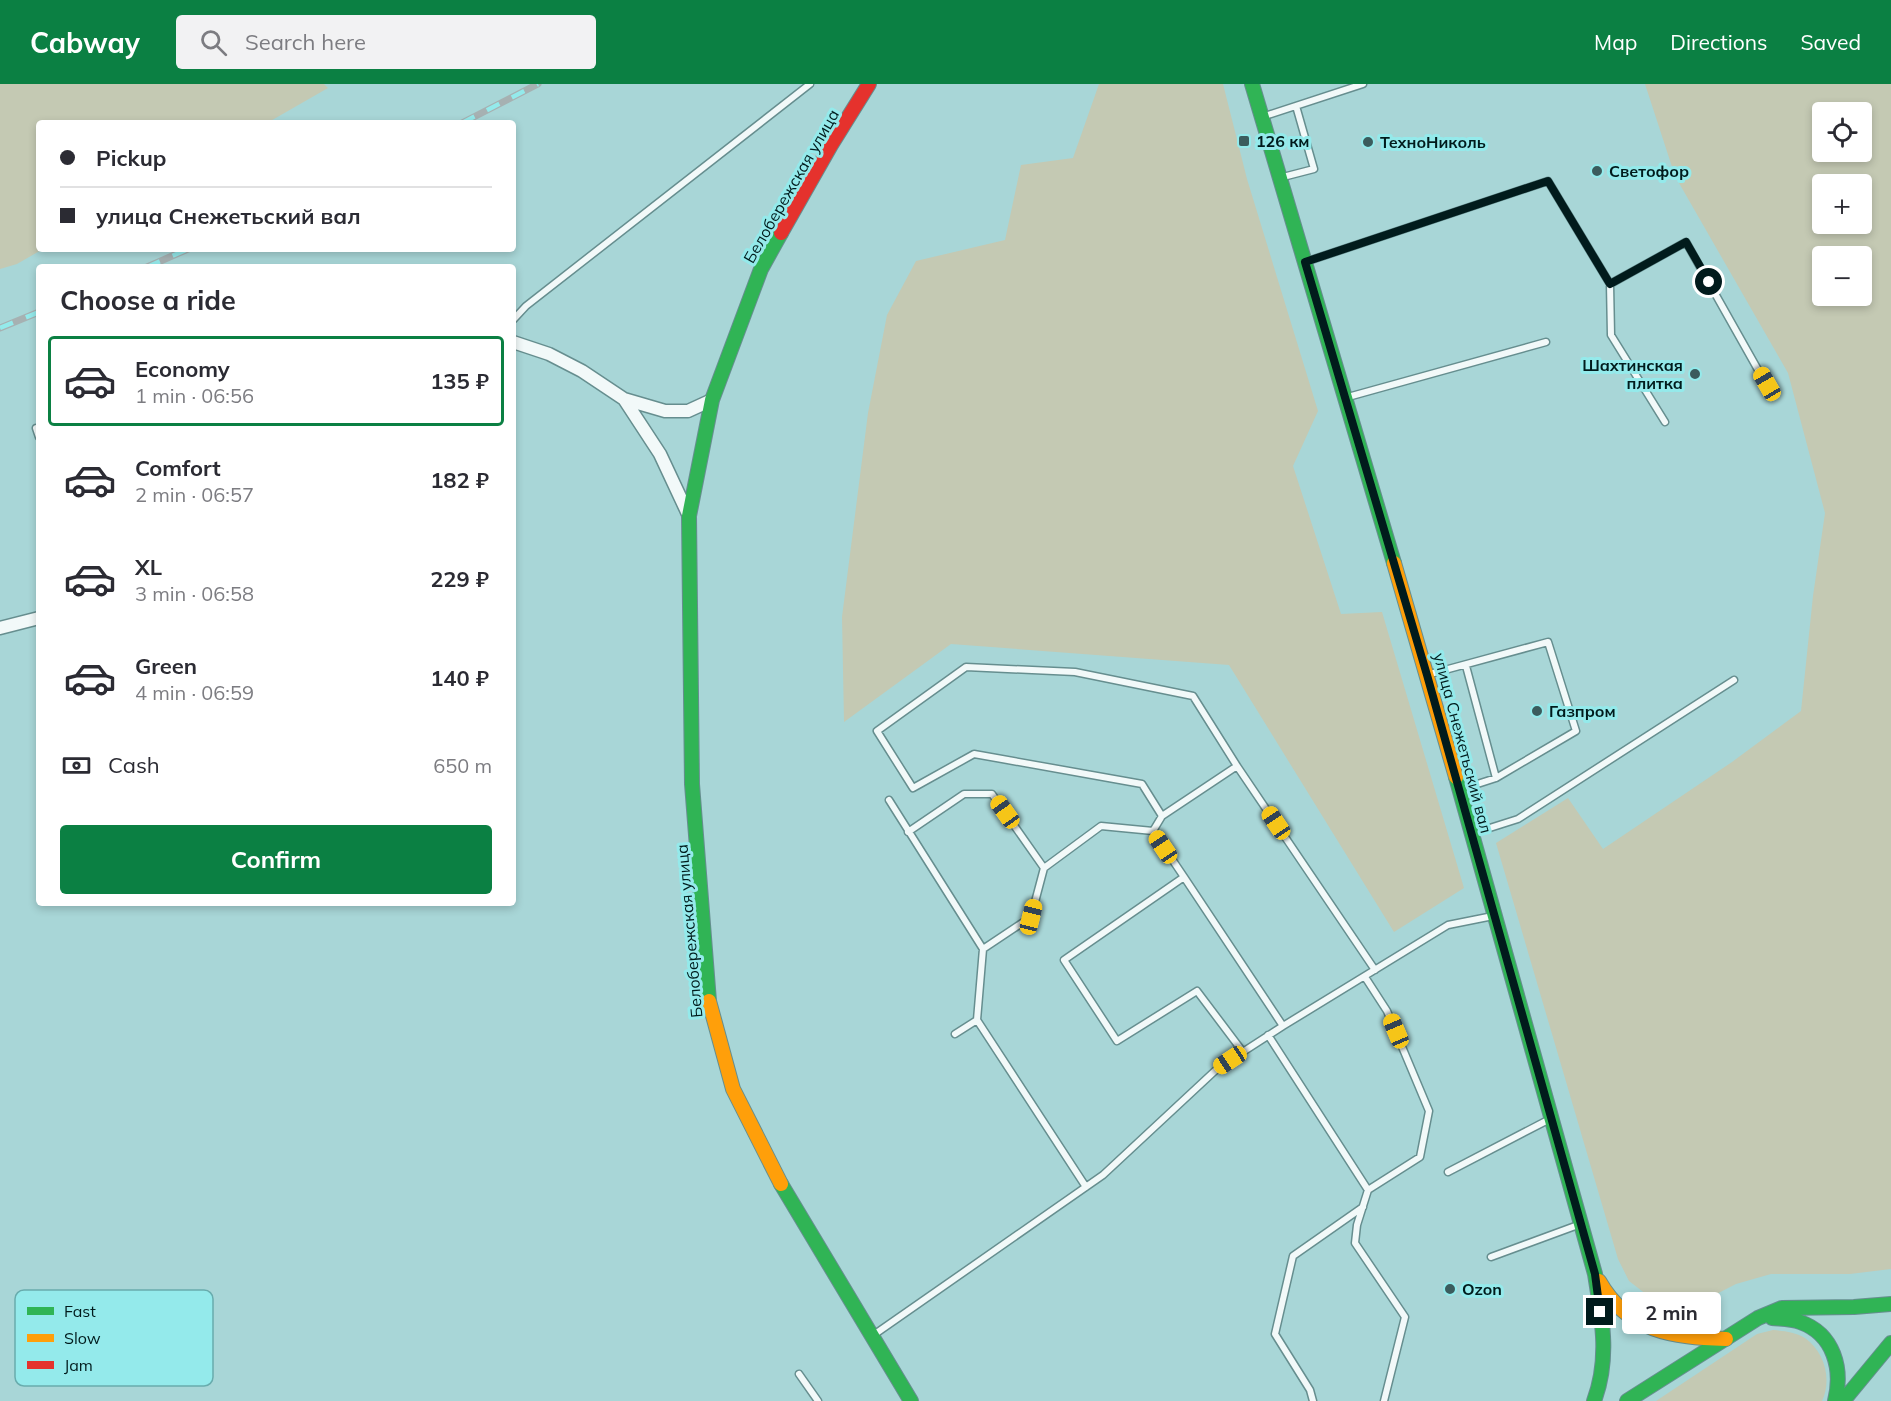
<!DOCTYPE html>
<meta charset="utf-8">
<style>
:root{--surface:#fff;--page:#f2f2f3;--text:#2b2b33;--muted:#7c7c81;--line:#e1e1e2;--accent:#0b8043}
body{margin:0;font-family:Mulish,sans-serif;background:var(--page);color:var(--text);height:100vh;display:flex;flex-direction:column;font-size:22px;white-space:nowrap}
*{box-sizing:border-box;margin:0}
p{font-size:20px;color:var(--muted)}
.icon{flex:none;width:33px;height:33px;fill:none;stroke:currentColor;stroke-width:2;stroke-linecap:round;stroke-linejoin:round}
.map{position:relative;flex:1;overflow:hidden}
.sheet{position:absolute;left:36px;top:180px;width:480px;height:642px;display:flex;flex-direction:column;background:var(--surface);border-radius:6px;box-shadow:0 3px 9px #0003}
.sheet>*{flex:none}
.top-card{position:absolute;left:36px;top:36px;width:480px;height:132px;border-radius:6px;box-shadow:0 3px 9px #0003;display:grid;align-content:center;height:132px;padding:0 24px;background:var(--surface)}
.tools{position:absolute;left:1812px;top:18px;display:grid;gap:12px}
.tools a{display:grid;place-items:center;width:60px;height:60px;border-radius:6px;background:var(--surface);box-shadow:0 3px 9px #0003;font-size:30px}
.end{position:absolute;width:27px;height:27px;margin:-14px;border:8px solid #011b1c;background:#fff;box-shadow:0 0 0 3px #fff}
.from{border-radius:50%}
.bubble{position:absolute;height:42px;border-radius:6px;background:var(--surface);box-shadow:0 3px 9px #0003;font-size:20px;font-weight:700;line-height:42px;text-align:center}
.car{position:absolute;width:18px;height:36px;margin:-18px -9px;border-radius:8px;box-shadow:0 0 4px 2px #0007;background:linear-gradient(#f5c518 24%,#345 0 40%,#f5c518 0 76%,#345 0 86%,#f5c518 0)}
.top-card b{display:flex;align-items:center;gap:21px;height:57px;font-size:22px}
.top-card b+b{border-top:2px solid var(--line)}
.top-card i{width:15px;height:15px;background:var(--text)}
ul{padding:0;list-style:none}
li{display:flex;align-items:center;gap:18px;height:90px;margin:0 12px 9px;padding:0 12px;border:3px solid transparent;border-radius:6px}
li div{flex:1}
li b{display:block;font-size:22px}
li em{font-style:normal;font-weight:700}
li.current{border-color:var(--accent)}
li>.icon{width:54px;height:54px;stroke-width:1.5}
h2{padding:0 24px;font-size:27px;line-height:72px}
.pay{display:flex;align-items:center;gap:15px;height:66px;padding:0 24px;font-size:22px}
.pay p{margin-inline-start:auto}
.primary-button{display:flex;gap:12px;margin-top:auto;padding:12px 24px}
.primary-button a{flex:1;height:69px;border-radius:6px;background:var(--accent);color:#fff;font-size:24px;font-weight:700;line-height:69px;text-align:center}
header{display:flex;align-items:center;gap:36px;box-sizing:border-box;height:84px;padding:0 30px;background:var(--accent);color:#fff}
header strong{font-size:28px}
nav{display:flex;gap:33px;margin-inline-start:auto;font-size:21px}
.search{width:420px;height:54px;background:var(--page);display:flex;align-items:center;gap:15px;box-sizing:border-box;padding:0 21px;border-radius:6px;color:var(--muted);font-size:22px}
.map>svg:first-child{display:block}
.green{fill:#c4c9b3;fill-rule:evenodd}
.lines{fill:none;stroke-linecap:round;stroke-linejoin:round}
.lane-casing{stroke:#668e8f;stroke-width:9}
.street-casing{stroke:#668e8f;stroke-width:15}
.fast-casing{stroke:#668e8f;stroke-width:16}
.slow-casing{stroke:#668e8f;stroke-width:16}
.jam-casing{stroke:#668e8f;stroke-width:16}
.lane{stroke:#f2f9f9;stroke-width:6}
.street{stroke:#f2f9f9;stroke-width:12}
.fast{stroke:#30b455;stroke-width:14}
.slow{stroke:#ff9f0a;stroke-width:14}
.jam{stroke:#e5322d;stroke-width:14}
.rail-casing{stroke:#a6b1b2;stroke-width:7}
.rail{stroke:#94eaeb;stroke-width:4.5;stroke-dasharray:14;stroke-linecap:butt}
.route{stroke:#011b1c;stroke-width:8}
.poi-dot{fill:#3b5c5d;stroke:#94eaeb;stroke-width:2}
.labels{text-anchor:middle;stroke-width:6;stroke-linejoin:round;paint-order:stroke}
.poi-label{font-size:16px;font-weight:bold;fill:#011b1c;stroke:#94eaeb;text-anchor:start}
.street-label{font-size:16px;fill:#011b1c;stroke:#94eaeb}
.key{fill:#94eaeb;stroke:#68acad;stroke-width:1.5}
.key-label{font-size:16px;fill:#011b1c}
</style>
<header>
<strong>Cabway</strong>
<div class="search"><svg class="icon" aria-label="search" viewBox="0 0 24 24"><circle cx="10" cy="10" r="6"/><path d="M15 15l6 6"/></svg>Search here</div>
<nav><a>Map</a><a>Directions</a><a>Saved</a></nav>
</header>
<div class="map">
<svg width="1891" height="1317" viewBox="0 0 1891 1317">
<rect width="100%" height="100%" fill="#a8d6d7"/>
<!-- green -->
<path class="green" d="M0 0H324L328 4 267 39H39V165H43L17 180 0 185Z
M1099 0H1223L1247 95 1318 327 1293 382 1341 530 1382 528 1464 804 1394 848 1229 581 951 560 844 638 842 533 868 329 887 231 916 177 1005 156 1021 81 1073 74Z
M1645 0H1891V1185L1850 1190H1771L1736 1200 1697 1220 1672 1222 1651 1214 1629 1197 1618 1175 1496 759 1568 714 1603 765 1732 678 1801 627 1813 512 1825 429 1788 289 1675 92ZM1822 28H1862V68H1822ZM1862 100V140H1822V100ZM1822 172H1862V212H1822Z
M1773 1246C1784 1247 1795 1248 1805 1254 1825 1268 1832 1296 1822 1317H1656L1757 1250Z"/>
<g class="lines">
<!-- lane casing -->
<g class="lane-casing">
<path id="lane" d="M1265 32 1363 0
M1283 93 1314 85 1296 22
M1308 177 1548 97 1610 200 1611 251 1665 338
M1610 200 1686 158 1766 300
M513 236 526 222 810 0
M1348 313 1546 258
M36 344 39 353
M1466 582 1496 694
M1430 590 1548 558 1576 647 1496 694 1462 705
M1237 682 1375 886
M889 716 983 865
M1162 732 1237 682 1193 612 1075 588 966 583 877 647 913 704 974 670 1142 700 1162 732 1153 747 1184 793
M908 748 964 710H992L1044 784
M1474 749 1518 735 1734 596
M977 936 983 865 1031 833 1044 784 1101 742 1153 747
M955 950 977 936 1086 1103
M1268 951 1368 1106 1420 1073 1429 1027 1387 927 1365 893
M1243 968 1197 907 1117 957 1064 876 1184 793 1283 942
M1448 1088 1548 1036
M1368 1106 1357 1141 1355 1159 1405 1233 1384 1317
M1491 1173 1578 1141
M875 1250 1103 1091 1218 984 1283 942 1448 841 1493 832
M799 1290 818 1317
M1313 1317 1310 1306 1275 1250 1293 1172 1363 1123"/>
</g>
<!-- street casing -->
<g class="street-casing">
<path id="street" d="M513 258 549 270 582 287 624 315 660 370 689 432
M624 315 665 327H688L712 316
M0 544 39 534"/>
</g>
<!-- fast casing -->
<g class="fast-casing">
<path id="fast" d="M1252 0 1394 479
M1456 693 1595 1190C1602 1234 1610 1275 1594 1317
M709 917 692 700 689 432 712 316 761 185 781 149
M781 1100 911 1317
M1772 1234C1781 1235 1791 1235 1800 1238 1834 1250 1843 1285 1835 1317
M1627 1317 1758 1234 1782 1224 1854 1223 1891 1220
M1843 1317 1891 1259"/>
</g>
<!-- slow casing -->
<g class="slow-casing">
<path id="slow" d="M1394 479 1456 693
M709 917 733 1005 781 1100
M1599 1197C1628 1248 1672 1253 1726 1255"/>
</g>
<!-- jam casing -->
<g class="jam-casing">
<path id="jam" d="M781 149 831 61 869 0"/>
</g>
<!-- lane -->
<use href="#lane" class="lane"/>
<!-- street -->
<use href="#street" class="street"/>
<!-- fast -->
<use href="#fast" class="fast"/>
<!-- slow -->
<use href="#slow" class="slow"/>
<!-- jam -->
<use href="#jam" class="jam"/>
<!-- rail casing -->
<g class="rail-casing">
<path id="rail" d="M462 39 538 0
M147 183 188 165
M0 244 39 228"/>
</g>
<!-- rail -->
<use href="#rail" class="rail"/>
</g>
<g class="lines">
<!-- route -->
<path class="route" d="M1600 1228 1595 1190 1427 591 1305 178 1548 97 1610 200 1686 158 1709 198"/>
</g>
<!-- markers -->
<g class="poi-dot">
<rect x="1238" y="51" width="12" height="12" rx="3"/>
<circle cx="1368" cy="58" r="6"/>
<circle cx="1597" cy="87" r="6"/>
<circle cx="1695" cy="290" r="6"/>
<circle cx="1537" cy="627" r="6"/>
<circle cx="1450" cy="1205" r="6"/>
</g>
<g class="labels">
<!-- poi labels -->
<g class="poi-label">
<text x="1256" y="63">126 км</text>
<text x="1380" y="64">ТехноНиколь</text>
<text x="1609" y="93">Светофор</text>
<text x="1683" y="287" text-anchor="end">Шахтинская<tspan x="1683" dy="18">плитка</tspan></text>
<text x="1549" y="633">Газпром</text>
<text x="1462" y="1211">Ozon</text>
</g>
<!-- street labels -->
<g class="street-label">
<text transform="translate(791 102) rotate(-60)" y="6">Белобережская улица</text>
<text transform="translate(1463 659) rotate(75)" y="6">улица Снежетьский вал</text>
<text transform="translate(689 847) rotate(-95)" y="6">Белобережская улица</text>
</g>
</g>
<!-- legend -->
<rect x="15" y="1206" width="198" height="96" rx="9" class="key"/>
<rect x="27" y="1223" width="27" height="8" fill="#30b455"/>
<rect x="27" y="1250" width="27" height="8" fill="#ff9f0a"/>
<rect x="27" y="1277" width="27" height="8" fill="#e5322d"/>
<g class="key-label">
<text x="64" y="1233">Fast</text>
<text x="64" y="1260">Slow</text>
<text x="64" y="1287">Jam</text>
</g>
</svg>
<div class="tools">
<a><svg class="icon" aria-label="locate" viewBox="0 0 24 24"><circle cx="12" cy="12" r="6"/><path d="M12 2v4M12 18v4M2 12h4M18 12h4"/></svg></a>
<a>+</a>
<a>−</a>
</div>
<i class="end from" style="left:1709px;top:198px"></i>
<i class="end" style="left:1600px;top:1228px"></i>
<div class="bubble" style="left:1622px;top:1208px;width:99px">2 min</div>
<i class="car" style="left:1767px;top:300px;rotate:330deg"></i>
<i class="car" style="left:1005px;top:728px;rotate:325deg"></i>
<i class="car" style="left:1276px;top:739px;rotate:326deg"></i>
<i class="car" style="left:1163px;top:763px;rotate:326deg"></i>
<i class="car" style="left:1031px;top:833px;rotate:14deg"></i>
<i class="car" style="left:1396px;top:947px;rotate:337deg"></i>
<i class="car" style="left:1230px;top:976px;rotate:237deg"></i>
<div class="top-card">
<b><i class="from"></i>Pickup</b>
<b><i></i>улица Снежетьский вал</b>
</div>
<section class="sheet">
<h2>Choose a ride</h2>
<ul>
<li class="current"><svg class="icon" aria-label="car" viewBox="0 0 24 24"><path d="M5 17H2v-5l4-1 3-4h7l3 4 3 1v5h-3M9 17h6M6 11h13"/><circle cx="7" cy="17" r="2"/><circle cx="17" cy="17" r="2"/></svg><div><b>Economy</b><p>1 min · 06:56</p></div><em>135 ₽</em></li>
<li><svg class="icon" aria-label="car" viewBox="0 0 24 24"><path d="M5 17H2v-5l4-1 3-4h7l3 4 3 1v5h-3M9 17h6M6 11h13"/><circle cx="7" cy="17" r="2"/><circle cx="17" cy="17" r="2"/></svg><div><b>Comfort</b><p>2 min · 06:57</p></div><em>182 ₽</em></li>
<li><svg class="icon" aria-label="car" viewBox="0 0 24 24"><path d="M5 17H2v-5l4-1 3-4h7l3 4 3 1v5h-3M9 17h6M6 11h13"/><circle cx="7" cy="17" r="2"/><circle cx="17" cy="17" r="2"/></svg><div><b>XL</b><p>3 min · 06:58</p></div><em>229 ₽</em></li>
<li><svg class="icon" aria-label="car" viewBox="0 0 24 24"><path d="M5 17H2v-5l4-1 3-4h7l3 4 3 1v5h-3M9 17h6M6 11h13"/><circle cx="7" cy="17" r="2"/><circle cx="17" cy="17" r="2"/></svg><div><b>Green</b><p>4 min · 06:59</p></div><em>140 ₽</em></li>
</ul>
<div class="pay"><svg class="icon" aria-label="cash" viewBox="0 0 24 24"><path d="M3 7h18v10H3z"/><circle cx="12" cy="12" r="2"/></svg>Cash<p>650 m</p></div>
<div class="primary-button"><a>Confirm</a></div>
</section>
</div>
